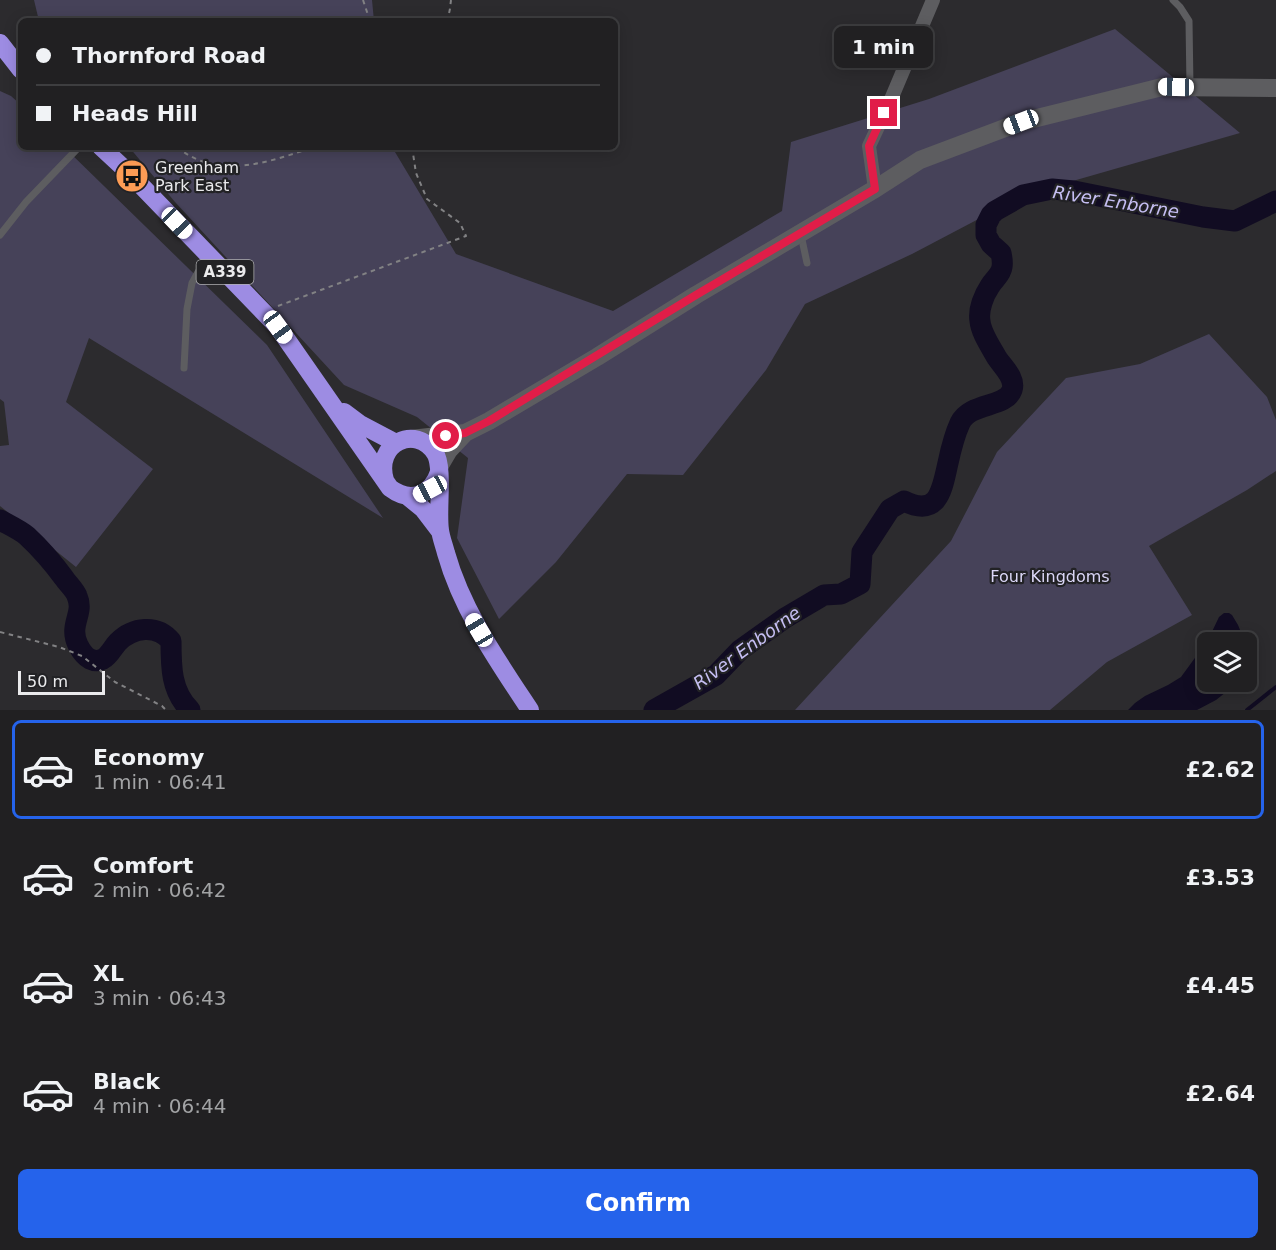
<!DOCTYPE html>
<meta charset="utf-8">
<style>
:root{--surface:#212022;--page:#2d2d2f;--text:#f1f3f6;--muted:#a2a3a5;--line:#3e3e40;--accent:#2563eb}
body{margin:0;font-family:"DejaVu Sans",sans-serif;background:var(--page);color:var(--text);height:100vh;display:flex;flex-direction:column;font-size:22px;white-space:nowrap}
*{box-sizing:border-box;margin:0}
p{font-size:20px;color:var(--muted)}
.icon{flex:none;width:33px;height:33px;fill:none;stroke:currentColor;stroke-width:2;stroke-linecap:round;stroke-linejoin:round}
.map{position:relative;height:710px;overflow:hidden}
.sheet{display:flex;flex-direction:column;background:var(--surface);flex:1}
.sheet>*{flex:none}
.guide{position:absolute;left:18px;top:18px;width:600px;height:132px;border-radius:9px;box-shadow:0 3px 15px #0003,0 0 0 2px var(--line);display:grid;align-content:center;height:132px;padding:0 18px;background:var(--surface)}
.controls{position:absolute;left:1197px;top:632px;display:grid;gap:12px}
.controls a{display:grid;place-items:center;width:60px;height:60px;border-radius:9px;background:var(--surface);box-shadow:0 3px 15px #0003,0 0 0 2px var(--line);font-size:30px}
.scale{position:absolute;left:18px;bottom:15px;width:87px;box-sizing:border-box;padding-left:6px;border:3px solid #eaeaec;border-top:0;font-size:16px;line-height:21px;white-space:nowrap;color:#eaeaec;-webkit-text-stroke:4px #222225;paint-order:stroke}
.end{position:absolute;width:27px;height:27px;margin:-14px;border:8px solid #e11d48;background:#fff;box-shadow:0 0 0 3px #fff}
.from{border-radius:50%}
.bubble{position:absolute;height:42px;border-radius:9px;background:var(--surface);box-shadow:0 3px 15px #0003,0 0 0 2px var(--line);font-size:20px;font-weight:800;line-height:42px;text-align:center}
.car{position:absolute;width:18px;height:36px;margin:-18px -9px;border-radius:8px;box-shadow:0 0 4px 2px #0007;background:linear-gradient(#fff 24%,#345 0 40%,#fff 0 76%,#345 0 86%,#fff 0)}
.guide b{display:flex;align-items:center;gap:21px;height:57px;font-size:22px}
.guide b+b{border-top:2px solid var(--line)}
.guide i{width:15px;height:15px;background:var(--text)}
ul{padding:10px 0 0;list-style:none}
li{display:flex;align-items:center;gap:18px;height:99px;margin:0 12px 9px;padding:0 6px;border:3px solid transparent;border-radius:9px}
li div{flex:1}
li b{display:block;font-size:22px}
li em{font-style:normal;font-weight:800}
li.active{border-color:var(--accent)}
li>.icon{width:54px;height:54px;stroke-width:1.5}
.primary-button{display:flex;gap:12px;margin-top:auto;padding:12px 18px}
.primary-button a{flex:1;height:69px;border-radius:9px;background:var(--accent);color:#fff;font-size:24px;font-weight:800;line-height:69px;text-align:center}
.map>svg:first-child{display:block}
.green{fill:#464259}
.water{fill:#110c22}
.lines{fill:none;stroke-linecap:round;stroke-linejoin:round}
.stream{stroke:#110c22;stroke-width:4}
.river{stroke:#110c22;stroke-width:21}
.path{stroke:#828284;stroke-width:2;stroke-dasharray:4.5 4.5;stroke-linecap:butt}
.lane{stroke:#5d5d60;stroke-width:7}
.street{stroke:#5d5d60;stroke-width:14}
.secondary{stroke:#5d5d60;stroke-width:18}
.highway{stroke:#9d8ce3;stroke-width:18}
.route{stroke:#e11d48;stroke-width:8}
.labels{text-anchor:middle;stroke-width:4.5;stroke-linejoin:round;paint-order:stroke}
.shield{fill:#222225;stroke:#aeaeb0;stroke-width:1.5}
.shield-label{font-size:15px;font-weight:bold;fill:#eaeaec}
.poi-label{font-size:16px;fill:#eaeaec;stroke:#222225;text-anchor:start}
.park-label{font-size:16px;fill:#dbd7f7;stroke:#222225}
.water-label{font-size:18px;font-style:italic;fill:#c5bef2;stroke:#222225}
</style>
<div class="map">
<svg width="1276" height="710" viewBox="0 0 1276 710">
<rect width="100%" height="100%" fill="#2c2b2e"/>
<!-- green -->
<path class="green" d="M34 0H372L374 21H39Z
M1115 29 1240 133 1024 195 912 254 805 304 766 370 683 475 627 474 556 562 499 619 457 538 468 458 417 417 344 385 175 202 129 147H392L456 254 613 311 782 211 791 142 929 99Z
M0 91 11 96 21 105V147H64L267 345 383 518 89 338 66 402 153 469 76 567 0 506V446L9 445 4 402 0 399Z
M1209 334 1267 397 1276 420V471L1247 490 1149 546 1192 615 1107 662 1050 710H795L951 541 997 452 1066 378 1140 364Z"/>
<!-- water -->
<path class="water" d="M1224 613H1229L1232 615 1238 625 1245 642H1208V681H1240L1216 700 1197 710H1128L1135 703 1145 696 1168 685 1181 677 1208 640 1219 617Z"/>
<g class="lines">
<!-- stream -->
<path class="stream" d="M1247 710 1276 687"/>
<!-- river -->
<path class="river" d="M0 520C9 525 20 530 27 536 41 549 53 563 64 578 68 584 75 590 77 596 85 614 68 624 78 645 81 651 84 656 90 659 94 661 99 661 103 659 110 655 113 647 118 642 133 627 157 624 171 641 171 667 171 691 190 710
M654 710 716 675 740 650 785 618 824 595 841 594 860 584 862 552 890 509 904 501C939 518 942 489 948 463 951 449 954 436 960 423 970 402 1006 408 1012 390 1016 378 1003 367 997 358 991 347 981 333 980 321 978 309 984 295 990 286 994 279 1001 275 1002 267 1003 262 1002 258 1001 253L991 244 986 235V225L991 215 995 211 1023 195 1052 189 1074 191 1203 217 1235 221 1276 201"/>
<!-- path -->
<path class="path" d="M363 0 370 21
M369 18 421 21
M445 21C450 16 450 7 451 0
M177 147C218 181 269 162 314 147
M278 306 466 236 460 223 427 199 416 173 412 147
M0 632 59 647 82 656 115 682 162 706 166 710"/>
<!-- lane -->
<path class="lane" d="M1173 0 1180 7 1189 21 1190 87
M0 235 26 202 79 147
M801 235 807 263
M184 368 187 309 192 283 207 256"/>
<!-- street -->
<path class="street" d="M875 189 869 146 892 97 933 0"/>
<!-- secondary -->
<path class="secondary" d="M411 439 465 433 489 421 597 357 696 295 875 189 920 160 1021 122 1162 87 1276 88
M439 467 449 450 465 433"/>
<!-- highway -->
<path class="highway" d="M0 43 21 70
M101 147 129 173 278 327 390 488C410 503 431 496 439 472
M344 412 360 424 396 443
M385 480C374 443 416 424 435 453 444 467 437 512 440 530 441 538 444 545 446 553 462 610 497 660 530 710
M407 496 423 509 439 530"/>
</g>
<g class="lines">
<!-- route -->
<path class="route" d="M446 436 465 433 489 421 696 295 875 189 869 146 884 113"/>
</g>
<!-- icons -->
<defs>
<g id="bus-disc" transform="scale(1.725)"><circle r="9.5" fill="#fd9c55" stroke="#222225"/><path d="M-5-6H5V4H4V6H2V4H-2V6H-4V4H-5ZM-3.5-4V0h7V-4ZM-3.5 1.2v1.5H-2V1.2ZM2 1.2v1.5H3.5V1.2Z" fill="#111"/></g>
</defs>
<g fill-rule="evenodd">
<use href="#bus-disc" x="132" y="176"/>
</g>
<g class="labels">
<!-- shield labels -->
<rect class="shield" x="196.5" y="260" width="57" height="24" rx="4.5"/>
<g class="shield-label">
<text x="225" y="277">A339</text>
</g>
<!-- poi labels -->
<g class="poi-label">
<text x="155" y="173">Greenham<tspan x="155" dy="18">Park East</tspan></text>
</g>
<!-- park labels -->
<g class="park-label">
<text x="1050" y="582">Four Kingdoms</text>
</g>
<!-- water labels -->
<g class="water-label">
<text transform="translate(1116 202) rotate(9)" y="6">River Enborne</text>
<text transform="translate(747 648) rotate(-36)" y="6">River Enborne</text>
</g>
</g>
</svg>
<div class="controls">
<a><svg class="icon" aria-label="layers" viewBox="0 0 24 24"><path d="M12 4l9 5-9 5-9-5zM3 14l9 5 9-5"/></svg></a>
</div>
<div class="scale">50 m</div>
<i class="end from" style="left:446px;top:436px"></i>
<i class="end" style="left:884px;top:113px"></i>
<div class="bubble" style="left:834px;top:26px;width:99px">1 min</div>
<i class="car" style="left:1176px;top:87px;rotate:271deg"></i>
<i class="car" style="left:1021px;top:122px;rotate:249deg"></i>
<i class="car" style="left:177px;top:223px;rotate:136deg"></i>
<i class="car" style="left:278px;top:327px;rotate:144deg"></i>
<i class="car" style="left:430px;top:489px;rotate:242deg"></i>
<i class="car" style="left:479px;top:630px;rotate:329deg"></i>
<div class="guide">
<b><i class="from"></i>Thornford Road</b>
<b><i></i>Heads Hill</b>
</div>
</div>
<section class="sheet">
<ul>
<li class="active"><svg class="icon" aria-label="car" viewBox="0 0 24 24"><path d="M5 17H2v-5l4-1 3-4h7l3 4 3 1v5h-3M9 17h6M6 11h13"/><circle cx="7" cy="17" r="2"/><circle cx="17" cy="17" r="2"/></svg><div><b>Economy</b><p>1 min · 06:41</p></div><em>£2.62</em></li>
<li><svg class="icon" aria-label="car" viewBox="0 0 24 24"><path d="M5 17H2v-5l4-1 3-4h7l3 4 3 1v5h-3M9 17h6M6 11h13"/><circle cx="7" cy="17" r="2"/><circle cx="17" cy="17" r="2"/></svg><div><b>Comfort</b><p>2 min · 06:42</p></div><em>£3.53</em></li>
<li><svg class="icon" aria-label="car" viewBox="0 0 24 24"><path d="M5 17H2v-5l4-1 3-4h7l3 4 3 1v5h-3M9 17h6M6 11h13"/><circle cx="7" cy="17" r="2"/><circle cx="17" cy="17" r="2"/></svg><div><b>XL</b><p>3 min · 06:43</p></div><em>£4.45</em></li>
<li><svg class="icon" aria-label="car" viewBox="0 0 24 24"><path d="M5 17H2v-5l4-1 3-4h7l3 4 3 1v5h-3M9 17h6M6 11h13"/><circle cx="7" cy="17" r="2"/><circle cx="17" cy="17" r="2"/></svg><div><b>Black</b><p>4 min · 06:44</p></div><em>£2.64</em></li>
</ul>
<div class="primary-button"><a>Confirm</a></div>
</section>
